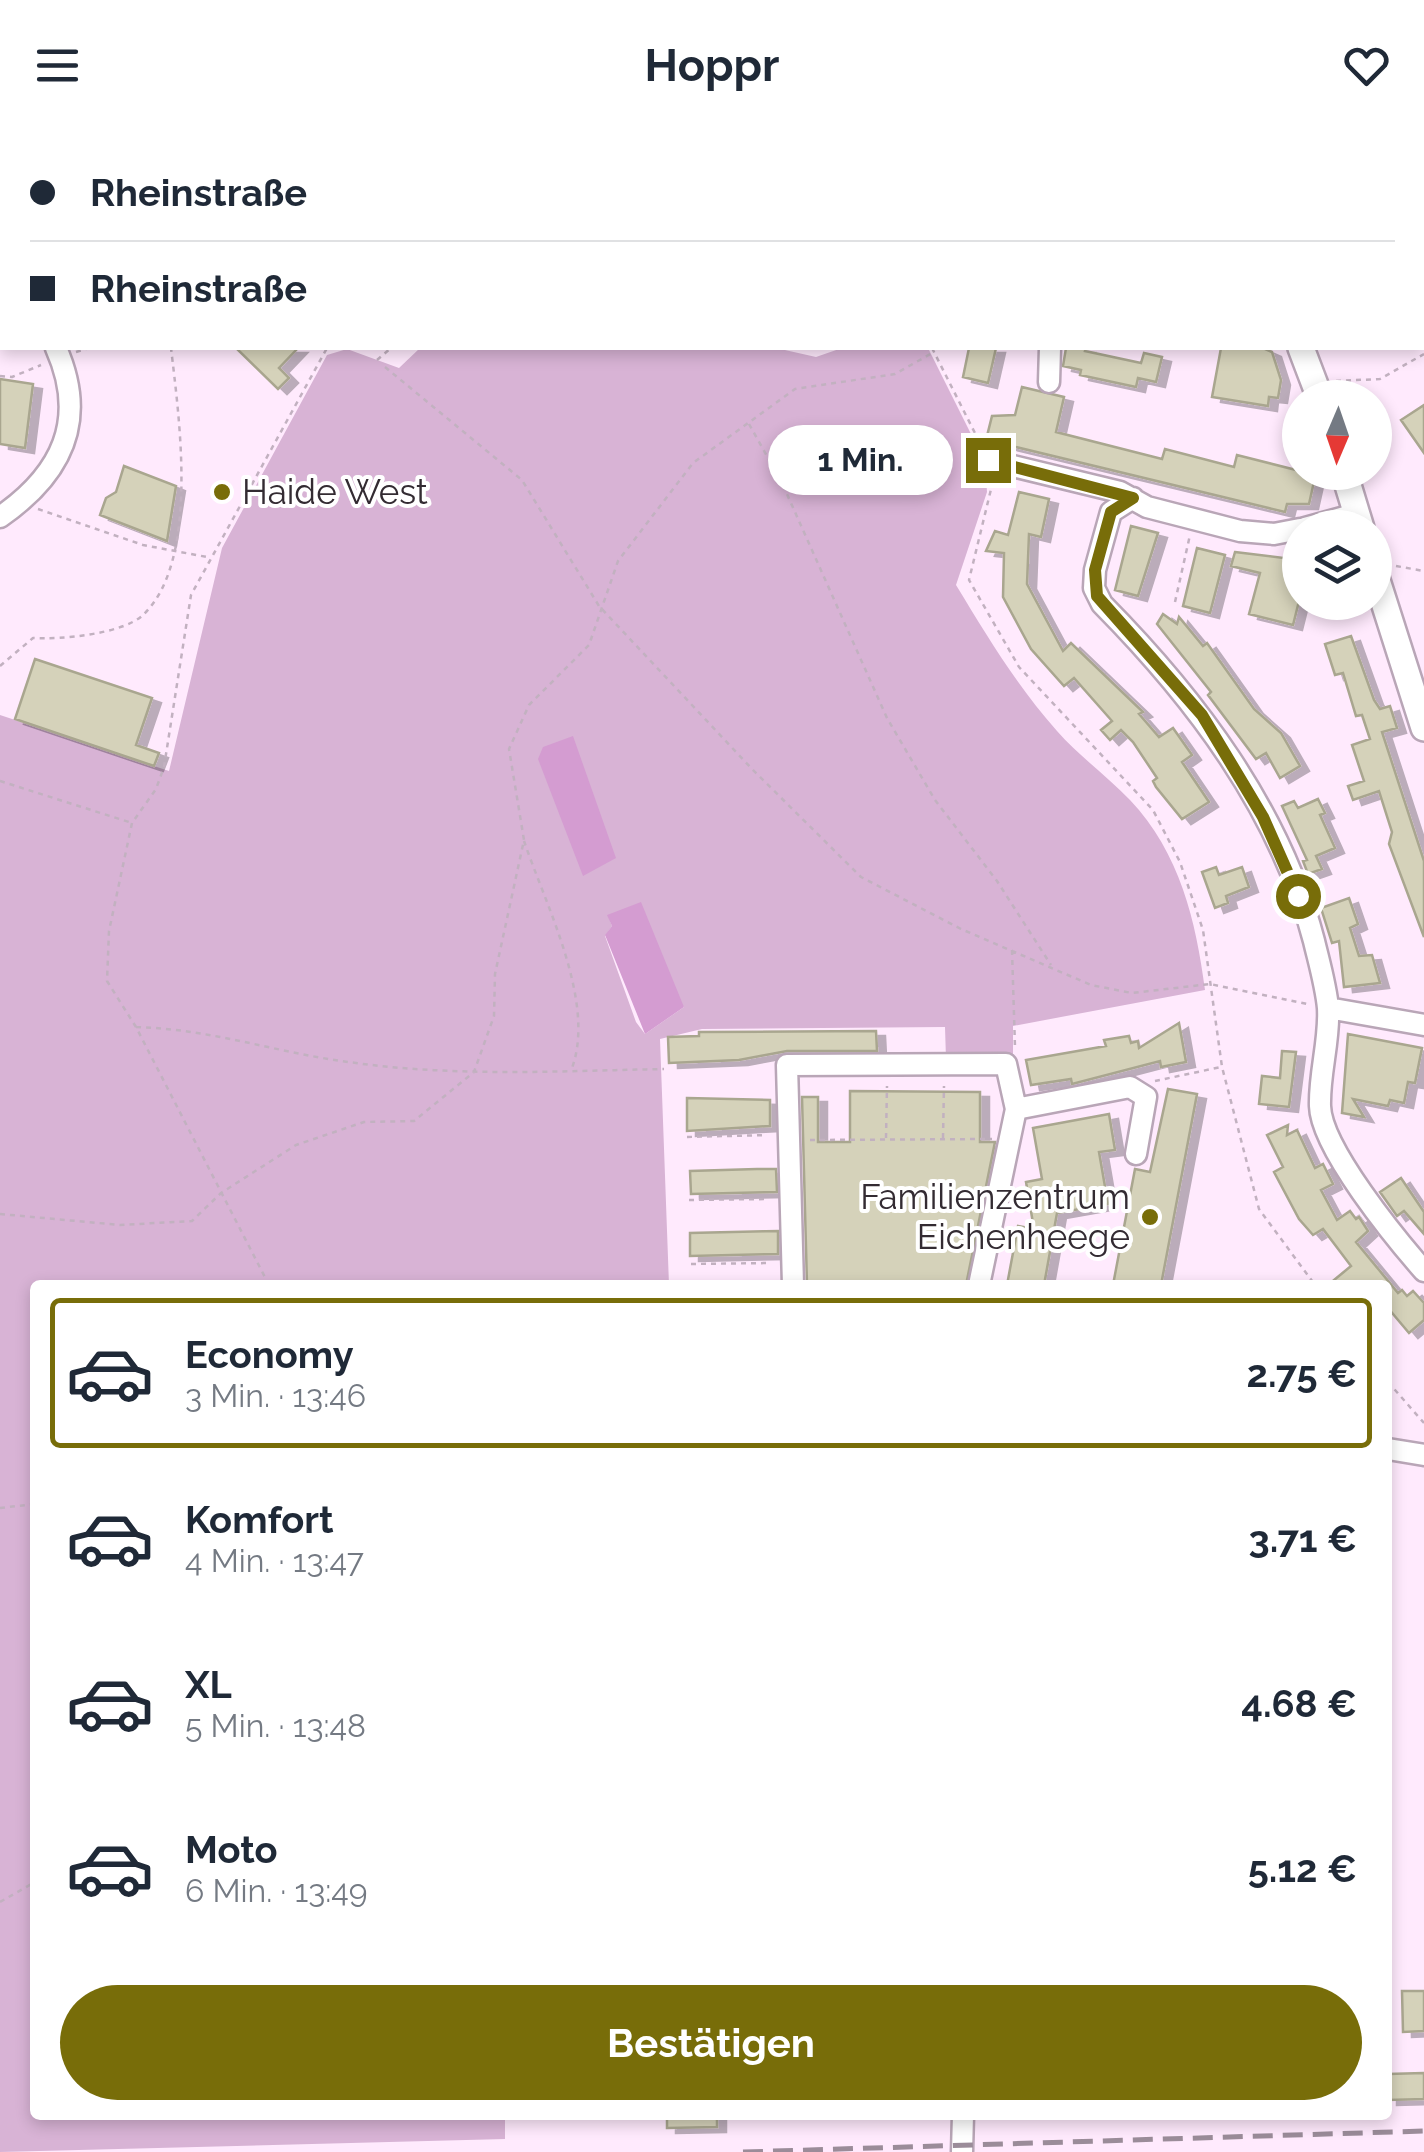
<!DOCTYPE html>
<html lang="de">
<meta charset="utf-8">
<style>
:root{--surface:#fff;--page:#f2f2f3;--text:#1f2937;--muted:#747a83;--line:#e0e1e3;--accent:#786d09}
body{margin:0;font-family:Raleway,sans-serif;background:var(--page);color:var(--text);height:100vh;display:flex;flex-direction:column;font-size:38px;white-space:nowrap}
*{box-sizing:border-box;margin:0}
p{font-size:32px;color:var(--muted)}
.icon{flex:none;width:55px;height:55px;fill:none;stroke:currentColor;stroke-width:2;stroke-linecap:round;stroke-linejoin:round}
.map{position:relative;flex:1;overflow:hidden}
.side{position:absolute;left:30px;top:1150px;width:1362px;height:840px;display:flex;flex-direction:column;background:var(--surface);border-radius:10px;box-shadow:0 5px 15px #0003}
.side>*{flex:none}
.top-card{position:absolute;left:0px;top:0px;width:1425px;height:220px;box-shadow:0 5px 15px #0003;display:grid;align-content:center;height:220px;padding:0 30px;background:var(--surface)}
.needle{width:65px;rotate:182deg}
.controls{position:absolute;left:1282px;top:250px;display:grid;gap:20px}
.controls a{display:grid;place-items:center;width:110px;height:110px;border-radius:50%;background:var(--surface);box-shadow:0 5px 15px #0003;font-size:50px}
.end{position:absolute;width:45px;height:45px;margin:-22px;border:12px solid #786d09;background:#fff;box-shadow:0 0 0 5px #fff}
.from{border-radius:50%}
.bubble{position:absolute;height:70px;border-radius:35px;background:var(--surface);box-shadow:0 5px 15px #0003;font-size:32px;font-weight:700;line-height:70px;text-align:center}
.top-card b{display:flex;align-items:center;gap:35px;height:95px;font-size:38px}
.top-card b+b{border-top:2px solid var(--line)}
.top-card i{width:25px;height:25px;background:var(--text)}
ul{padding:18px 0 0;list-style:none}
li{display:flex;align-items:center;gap:30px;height:150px;margin:0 20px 15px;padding:0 10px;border:5px solid transparent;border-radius:10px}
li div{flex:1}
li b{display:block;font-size:38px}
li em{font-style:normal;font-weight:700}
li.selected{border-color:var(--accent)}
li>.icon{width:90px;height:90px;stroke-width:1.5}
.button{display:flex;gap:20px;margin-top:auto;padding:20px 30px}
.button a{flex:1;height:115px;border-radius:60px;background:var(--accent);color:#fff;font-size:40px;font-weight:700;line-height:115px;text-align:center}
header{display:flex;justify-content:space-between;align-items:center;height:130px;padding:0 30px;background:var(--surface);font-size:45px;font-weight:700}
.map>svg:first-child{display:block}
.green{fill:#d8b3d5;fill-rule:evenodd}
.water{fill:#d49cd1}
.building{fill:#d5d2ba;stroke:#a9a68f;stroke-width:2.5;filter:url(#shadow)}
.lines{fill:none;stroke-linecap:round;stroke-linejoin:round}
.minor-casing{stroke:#b9a6b7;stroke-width:25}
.tertiary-casing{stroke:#b9a6b7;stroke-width:30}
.path{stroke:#c2b1c0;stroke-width:2.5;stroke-dasharray:5 5;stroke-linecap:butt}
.minor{stroke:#fff;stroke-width:20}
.tertiary{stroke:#fff;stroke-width:25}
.rail{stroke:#9b8c99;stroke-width:5;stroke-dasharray:20 10;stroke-linecap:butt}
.route{stroke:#786d09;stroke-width:12}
.poi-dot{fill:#786d09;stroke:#fff;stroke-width:4}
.labels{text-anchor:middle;stroke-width:8;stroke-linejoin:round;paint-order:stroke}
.poi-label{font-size:35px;fill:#332b32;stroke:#fff;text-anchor:start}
</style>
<header><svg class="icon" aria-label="menu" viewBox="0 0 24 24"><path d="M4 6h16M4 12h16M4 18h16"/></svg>Hoppr<svg class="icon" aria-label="heart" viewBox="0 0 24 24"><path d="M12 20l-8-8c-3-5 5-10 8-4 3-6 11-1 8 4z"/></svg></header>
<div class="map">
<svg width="1424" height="2022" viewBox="0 0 1424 2022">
<defs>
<filter id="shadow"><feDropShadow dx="9" dy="5" stdDeviation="0" flood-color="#0004"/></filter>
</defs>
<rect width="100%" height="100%" fill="#ffeafd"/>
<!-- green -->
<path class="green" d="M420 218H776L816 227 842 218H928L985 332 987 362 956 455C987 506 1017 556 1057 601 1079 626 1107 646 1130 670 1180 723 1196 791 1205 860L1013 896V928L946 929 945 897 702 899 660 909 669 1155H35V1985H505V2009L0 2022V585L169 641 222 418 327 225 347 219 399 238ZM608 785 684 877 645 904 636 892 605 806 612 796Z"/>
<!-- water -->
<path class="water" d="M573 606 616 728 583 746 538 629 543 617Z
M641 772 684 877 645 904 605 805 612 796 607 785Z"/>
<!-- building -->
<path class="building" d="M236 218H298L279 238 289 248 278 259Z
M969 218H996L988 253 963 247Z
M1066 218H1086L1085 221 1141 233 1144 223 1162 227 1156 252 1138 248 1136 257 1080 245 1081 240 1063 236Z
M1221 218H1263L1272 222 1281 250 1278 268 1269 267 1268 276 1212 267Z
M0 249 33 254 25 318 0 314Z
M1022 257 1064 267 1056 302 1162 329 1165 319 1234 337 1237 325 1300 341 1315 347 1309 374H1287L1285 382 991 311 987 306 992 286 1015 285Z
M1424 275V323L1401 290Z
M124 336 176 356 167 411 100 385 106 368 116 362Z
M1019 362 1049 369 1041 407 1029 404 1027 454 1063 521 1071 513 1143 582 1139 584 1159 607 1173 598 1192 625 1182 632 1209 672 1182 689 1156 657 1153 651 1157 648 1133 612 1121 600 1110 610 1101 600 1112 591 1074 548 1064 556 1031 519 1003 467 1004 423 986 421 995 401 1008 405Z
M1131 396 1158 403 1138 466 1115 460Z
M1197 418 1225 425 1210 483 1183 476Z
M1235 422 1300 430V467L1293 495 1249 484 1260 443 1231 436Z
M1163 484 1177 494 1179 487 1203 516 1207 513 1254 579 1281 603 1300 636 1280 648 1266 623 1256 629 1208 565 1211 562 1157 494Z
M1351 506 1374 570 1380 579 1390 576 1397 598 1382 602 1424 731V807L1389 714 1392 702 1379 661 1353 670 1348 656 1364 651 1352 615 1370 609 1362 585 1356 586 1343 543 1335 545 1325 514Z
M35 529 152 568 136 615 159 623 154 636 15 589Z
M1318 669 1325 683 1320 685 1335 718 1316 726 1322 739 1308 744 1303 731 1307 730 1282 676 1294 671 1298 678Z
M1216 737 1219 745 1242 737 1249 757 1226 766 1228 773 1215 778 1202 742Z
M1349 768 1358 794 1350 798 1359 826 1372 825 1380 853 1344 857 1339 811 1332 813 1321 778Z
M1179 893 1186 932 1161 937 1160 931 1072 954 1071 949 1031 955 1026 930 1106 916 1104 910 1129 906 1131 913 1138 911 1139 918Z
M876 901 877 921H787L739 930 669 933 668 907 699 906V902Z
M1348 904 1422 918 1415 953 1408 952 1404 973 1390 970 1388 976 1353 969 1364 987 1342 983Z
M1282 921 1296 922 1289 977 1259 974 1262 946 1280 948Z
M1168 959 1197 964 1161 1155H1113L1135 1039 1150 1042Z
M850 961 980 962V1012H995L966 1155H807L802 967H818V1012H850Z
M687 968 770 970V996L687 1001Z
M1109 984 1115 1020 1099 1022 1108 1074 1057 1083 1044 1155H1007L1018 1096 1034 1099 1026 1052 1042 1049 1033 998Z
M1288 995 1287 1005 1297 1000 1315 1038 1323 1034 1333 1054 1321 1060 1337 1090 1350 1081 1356 1089 1359 1087 1368 1101 1356 1112 1398 1163 1402 1160 1407 1166 1413 1161 1424 1173V1190L1409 1203 1388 1178V1155H1328L1351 1136 1323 1099 1313 1105 1299 1089 1274 1042 1283 1037 1267 1005Z
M757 1039H776L777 1062 691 1064 690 1041Z
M1401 1048 1424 1082V1104L1404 1081 1397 1086 1380 1062Z
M778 1101V1124L690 1126V1103Z
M1402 1861H1424V1901L1403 1902Z
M1424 1943V1969L1388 1970V1944Z
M667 1985H717V1997L667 1998Z"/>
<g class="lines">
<!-- minor casing -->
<g class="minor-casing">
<path id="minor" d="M144 0 146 2
M1382 0 1392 2
M377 2 380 0
M1026 2V0
M1422 10H1424
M0 154 2 156
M1049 252 1050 218
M988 330 1120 362 1147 377 1240 401 1274 404 1300 399
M1133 368 1111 382 1095 440 1094 458 1102 474C1195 568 1280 680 1314 811 1319 832 1326 856 1328 878 1330 910 1319 943 1320 976 1321 1018 1396 1109 1424 1141
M0 387C62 344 88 290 56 218
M1305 398 1356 384
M1328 878 1424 895
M1016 979 1130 957 1146 967 1136 1024
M793 1155 787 935 1006 934 1016 979 979 1155
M1388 1319 1424 1325
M962 2022 963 1985"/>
</g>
<!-- tertiary casing -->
<g class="tertiary-casing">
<path id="tertiary" d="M1157 0 1160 2
M1301 218 1320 268
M1344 342 1361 398
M1375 444 1424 598"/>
</g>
<!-- path -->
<path class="path" d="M494 0 496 2
M727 0 728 2
M1244 0 1255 2
M635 2 637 0
M1215 2V0
M1347 2 1349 0
M932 218 981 315
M76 222 89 218
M377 230 391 218
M385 237 522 350 599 476 752 639 861 747 961 799 1091 855 1132 863 1210 854 1307 874
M0 246 12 247 41 235
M1336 251 1380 249 1424 224
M749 294 782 353 887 588 935 670 997 751 1051 835
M993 351 969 450 1019 537 1153 680 1180 732 1203 800 1222 937 1259 1079 1315 1155
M38 379 143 415 207 427
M1396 436 1424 441
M1175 472 1190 405
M0 536 33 508C59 510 123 504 143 485 200 431 179 287 171 218
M0 651 132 693
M524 711C546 776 596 872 572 938
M1012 820 1015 917
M136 897C213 899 280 924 356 933 458 947 561 941 664 939
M1155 951 1221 937
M687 1007 767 1005
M886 1008 887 956
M943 1008 944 956
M810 1010 992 1009
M689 1070 769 1069
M0 1084 120 1095 192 1091 221 1063 296 1015 364 992 414 991 474 942 494 886 495 844 524 710 509 619 529 575 589 515 618 431 693 333 795 259 895 244 934 222
M691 1134 771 1133
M269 1155 136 897 107 851 109 801 132 693 156 659 164 637 191 465 327 218
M1388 1252 1424 1293
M0 1378 35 1374
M0 1772 35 1752"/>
<!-- minor -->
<use href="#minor" class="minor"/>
<!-- tertiary -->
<use href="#tertiary" class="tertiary"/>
<!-- rail -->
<path class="rail" d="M743 2022 1424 2001"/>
</g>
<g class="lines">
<!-- route -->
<path class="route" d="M988 330 1133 368 1111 382 1095 440 1097 466 1202 585 1263 687 1298 766"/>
</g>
<!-- markers -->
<g class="poi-dot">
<circle cx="222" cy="362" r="10"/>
<circle cx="1150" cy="1087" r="10"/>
</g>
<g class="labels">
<!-- poi labels -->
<g class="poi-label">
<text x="242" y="374">Haide West</text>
<text x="1130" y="1079" text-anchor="end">Familienzentrum<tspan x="1130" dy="40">Eichenheege</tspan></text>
</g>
</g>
</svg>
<div class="controls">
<a><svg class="needle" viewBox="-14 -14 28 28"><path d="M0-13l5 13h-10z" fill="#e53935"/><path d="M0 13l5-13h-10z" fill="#747a83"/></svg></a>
<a><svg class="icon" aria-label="layers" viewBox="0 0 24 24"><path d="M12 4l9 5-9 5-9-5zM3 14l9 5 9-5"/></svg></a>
</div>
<i class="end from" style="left:1298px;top:766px"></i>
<i class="end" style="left:988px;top:330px"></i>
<div class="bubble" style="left:768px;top:295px;width:185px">1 Min.</div>
<div class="top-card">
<b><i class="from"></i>Rheinstraße</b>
<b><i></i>Rheinstraße</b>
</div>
<section class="side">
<ul>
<li class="selected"><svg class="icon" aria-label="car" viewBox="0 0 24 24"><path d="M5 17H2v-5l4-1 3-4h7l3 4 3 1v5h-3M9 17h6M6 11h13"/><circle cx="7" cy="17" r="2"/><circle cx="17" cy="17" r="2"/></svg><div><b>Economy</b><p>3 Min. · 13:46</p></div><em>2.75 €</em></li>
<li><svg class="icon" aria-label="car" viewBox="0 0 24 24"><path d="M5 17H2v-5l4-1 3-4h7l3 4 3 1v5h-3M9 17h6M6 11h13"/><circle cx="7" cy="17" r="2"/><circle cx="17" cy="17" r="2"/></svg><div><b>Komfort</b><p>4 Min. · 13:47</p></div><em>3.71 €</em></li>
<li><svg class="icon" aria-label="car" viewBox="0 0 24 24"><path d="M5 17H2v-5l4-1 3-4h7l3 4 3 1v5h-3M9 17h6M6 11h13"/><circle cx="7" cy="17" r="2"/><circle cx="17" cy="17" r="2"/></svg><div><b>XL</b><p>5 Min. · 13:48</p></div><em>4.68 €</em></li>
<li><svg class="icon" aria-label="car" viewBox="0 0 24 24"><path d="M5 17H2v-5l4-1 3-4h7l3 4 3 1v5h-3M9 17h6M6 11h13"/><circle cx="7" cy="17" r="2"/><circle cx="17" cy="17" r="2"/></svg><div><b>Moto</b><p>6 Min. · 13:49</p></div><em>5.12 €</em></li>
</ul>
<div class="button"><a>Bestätigen</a></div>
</section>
</div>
